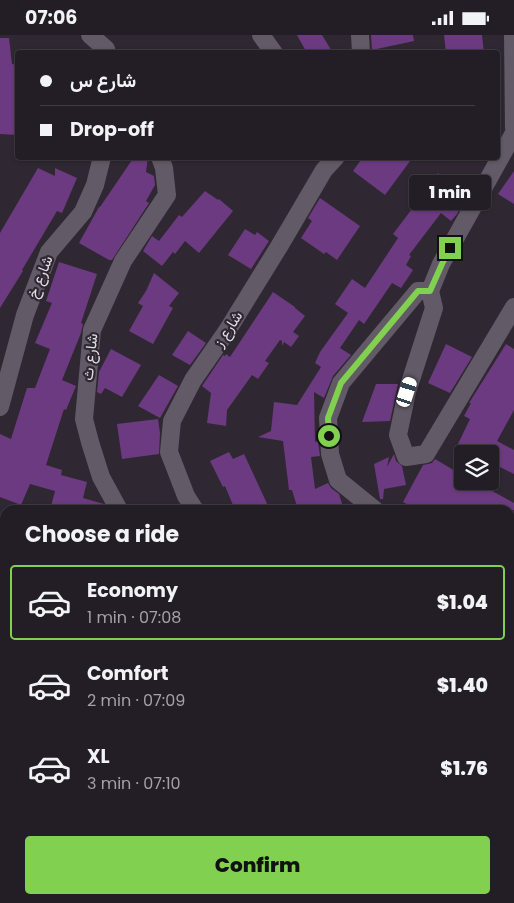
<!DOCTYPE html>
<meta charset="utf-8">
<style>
:root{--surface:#231e26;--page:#2b272e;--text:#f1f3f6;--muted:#a3a2a7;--line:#403c43;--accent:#81d050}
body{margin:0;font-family:Poppins,Vazirmatn,sans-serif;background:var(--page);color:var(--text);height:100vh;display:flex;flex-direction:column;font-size:19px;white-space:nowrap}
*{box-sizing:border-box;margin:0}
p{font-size:16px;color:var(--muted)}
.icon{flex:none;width:28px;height:28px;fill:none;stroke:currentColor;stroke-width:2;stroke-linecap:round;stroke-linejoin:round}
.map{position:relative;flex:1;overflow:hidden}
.side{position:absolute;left:0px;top:470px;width:515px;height:399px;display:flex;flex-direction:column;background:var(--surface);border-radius:15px 15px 0 0;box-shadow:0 1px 4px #0004,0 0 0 1px var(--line)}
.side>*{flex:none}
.top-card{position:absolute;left:15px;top:15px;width:485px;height:110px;border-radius:5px;box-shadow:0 1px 4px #0004,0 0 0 1px var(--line);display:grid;align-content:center;height:110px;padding:0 25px;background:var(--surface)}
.controls{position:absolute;left:454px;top:410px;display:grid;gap:10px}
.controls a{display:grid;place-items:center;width:45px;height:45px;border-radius:5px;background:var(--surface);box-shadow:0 1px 4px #0004,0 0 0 1px var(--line);font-size:25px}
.end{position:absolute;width:22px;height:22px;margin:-11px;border:6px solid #81d050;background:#111;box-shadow:0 0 0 2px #111}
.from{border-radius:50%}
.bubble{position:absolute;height:35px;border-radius:5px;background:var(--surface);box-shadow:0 1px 4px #0004,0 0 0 1px var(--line);font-size:16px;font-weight:800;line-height:35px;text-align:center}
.car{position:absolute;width:15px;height:30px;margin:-15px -8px;border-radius:6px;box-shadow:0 0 4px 1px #0007;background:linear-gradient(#fff 24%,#345 0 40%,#fff 0 76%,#345 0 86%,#fff 0)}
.top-card b{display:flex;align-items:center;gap:18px;height:48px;font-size:19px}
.top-card b+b{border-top:1px solid var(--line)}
.top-card i{width:12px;height:12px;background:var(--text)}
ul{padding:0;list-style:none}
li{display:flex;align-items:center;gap:15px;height:75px;margin:0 10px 8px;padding:0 15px;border:2px solid transparent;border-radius:5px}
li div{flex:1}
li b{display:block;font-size:19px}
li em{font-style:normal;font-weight:800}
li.current{border-color:var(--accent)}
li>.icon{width:45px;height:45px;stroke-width:1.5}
h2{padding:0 25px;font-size:22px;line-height:60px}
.primary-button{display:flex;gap:10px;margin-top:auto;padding:10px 25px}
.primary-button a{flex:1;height:58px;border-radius:5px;background:var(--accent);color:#111;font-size:20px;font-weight:800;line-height:58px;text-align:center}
.status{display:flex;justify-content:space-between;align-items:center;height:35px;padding:0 25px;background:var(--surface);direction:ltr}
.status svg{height:14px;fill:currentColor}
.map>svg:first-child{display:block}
.building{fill:#6c3a80}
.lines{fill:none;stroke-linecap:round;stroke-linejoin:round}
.minor{stroke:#625a66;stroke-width:18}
.route{stroke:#81d050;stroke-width:6}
.labels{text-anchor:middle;stroke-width:4.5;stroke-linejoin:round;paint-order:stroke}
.street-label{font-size:15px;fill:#e3dee5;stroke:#2f2832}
</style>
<div class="status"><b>07:06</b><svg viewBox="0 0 49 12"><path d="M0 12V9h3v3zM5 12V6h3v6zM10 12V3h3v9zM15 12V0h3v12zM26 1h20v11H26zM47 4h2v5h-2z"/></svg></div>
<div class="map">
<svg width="514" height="868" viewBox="0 0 514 868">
<rect width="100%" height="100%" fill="#2f2832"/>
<!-- building -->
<path class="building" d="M297 0H322L333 18H307Z
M371 0H413L414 6 372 15Z
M444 0H482L484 18H446Z
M0 3H9L12 29 17 30 18 100 0 99Z
M134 122H148L146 137 154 141 155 150 146 166 149 168 112 225H109L79 208 99 172H100Z
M363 122H413L385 160 353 136Z
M38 133 55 141V133L77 143 62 178 57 176 22 235 23 236 0 273V198Z
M514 136V169L498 159Z
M438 138 466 161 457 179 451 186 441 178 409 220 411 221 406 230 413 235 401 253 392 248 364 289 359 285 340 313 351 320 333 341 324 363 314 357 315 407 318 406 320 421 311 422 315 454 328 448 331 453 339 459 344 475H298L292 455H289L283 406 258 402 271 396 274 367 297 370 321 332 315 328 320 317 348 278 335 269 352 244 365 253 398 203 393 199 421 162 420 161Z
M205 156 218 165 219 164 233 176 199 218 185 206 175 219 173 217 162 231 143 216 152 201 159 206 179 180 182 182Z
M320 163 360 191 337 225 326 217 324 219 301 203 312 186 308 183Z
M245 194 255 200 257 197 269 206 251 234 228 220Z
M59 227 97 239 81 288 83 289 81 298 62 345 76 351 66 375 64 374 46 430 62 435 61 440 87 447 83 463 104 469 107 475H50L55 456 30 449 21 470 0 462V399L11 404 27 353H35L50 314 35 308 52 268 46 266Z
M154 238 179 258 169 271 173 273 153 309 129 296 143 271 138 268 146 256Z
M273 257 295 272V273L305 281 293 297 299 301 291 312 284 307 282 311V306L280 305 265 326 269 328 258 344 252 340 227 375 226 391 207 388 211 358 202 351 223 320 225 321 226 319 230 322Z
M188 296 206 308 190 330 172 320Z
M446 309 472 322 450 358 428 348Z
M506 309 514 314V375L497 406 514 415V439L490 427V419H473L457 411 470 384 464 381 471 368H469Z
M111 314 141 330 122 362 105 353 101 359 97 357 99 337Z
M159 340 178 351 160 383 138 371Z
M376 349H398L390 386 362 387Z
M158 384 160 398 159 419 122 424 117 389Z
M229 417 233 424 244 419 270 475H235L225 451 223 452 210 426Z
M394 419 396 426 402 431 406 450 384 454 383 464H380L374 429 389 422 387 432Z
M435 424 462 440V446H474L514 468V475H433L423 470 420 475H417L403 467 423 430 432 428Z"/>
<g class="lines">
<!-- minor -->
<path class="minor" d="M90 0 106 14 107 18
M261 0 274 18
M360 0 361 18
M513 0 514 93
M430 256 441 229 514 98
M0 372 25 280 49 217 83 177 95 150 102 122
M119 475 101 442 90 407 84 384 92 295 123 226 167 160 164 133 160 122
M195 475 186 461 169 417 172 386 193 345 227 296 280 210 324 135 336 122
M375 475 338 445 330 419 328 383 341 348 418 256H430L434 273 407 357 398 400 406 422 426 419 514 272
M510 547 514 550
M0 605 5 610
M510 741 514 740
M0 849 5 855
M12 864 16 868
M226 864 231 868"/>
</g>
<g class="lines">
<!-- route -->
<path class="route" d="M329 401 328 383 341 348 418 256H430L442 229 450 213"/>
</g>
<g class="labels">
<!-- street labels -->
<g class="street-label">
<text transform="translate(40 242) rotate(-68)" y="5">شارع خ</text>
<text transform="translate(228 294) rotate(-57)" y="5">شارع ﺯ</text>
<text transform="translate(90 322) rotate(-84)" y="5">شارع ث</text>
</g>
</g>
</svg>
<div class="controls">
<a><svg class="icon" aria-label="layers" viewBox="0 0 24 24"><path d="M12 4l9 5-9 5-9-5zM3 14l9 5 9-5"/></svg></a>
</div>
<i class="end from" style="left:329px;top:401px"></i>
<i class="end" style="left:450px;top:213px"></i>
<div class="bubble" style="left:409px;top:140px;width:82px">1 min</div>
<i class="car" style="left:407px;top:357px;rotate:18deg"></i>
<div class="top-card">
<b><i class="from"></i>شارع ﺱ</b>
<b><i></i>Drop-off</b>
</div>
<section class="side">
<h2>Choose a ride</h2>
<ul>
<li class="current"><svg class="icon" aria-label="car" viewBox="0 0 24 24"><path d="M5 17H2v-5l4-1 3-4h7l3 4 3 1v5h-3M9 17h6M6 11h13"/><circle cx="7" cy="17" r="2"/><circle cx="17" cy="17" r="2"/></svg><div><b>Economy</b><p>1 min · 07:08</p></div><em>$1.04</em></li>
<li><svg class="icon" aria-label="car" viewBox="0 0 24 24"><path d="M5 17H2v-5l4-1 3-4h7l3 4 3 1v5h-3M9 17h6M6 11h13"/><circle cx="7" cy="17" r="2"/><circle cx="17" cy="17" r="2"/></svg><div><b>Comfort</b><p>2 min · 07:09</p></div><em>$1.40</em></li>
<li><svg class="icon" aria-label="car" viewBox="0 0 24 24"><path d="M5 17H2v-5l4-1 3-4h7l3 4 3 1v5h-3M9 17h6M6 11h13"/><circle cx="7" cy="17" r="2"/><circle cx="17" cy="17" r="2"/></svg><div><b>XL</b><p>3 min · 07:10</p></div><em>$1.76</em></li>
</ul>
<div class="primary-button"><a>Confirm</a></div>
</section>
</div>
